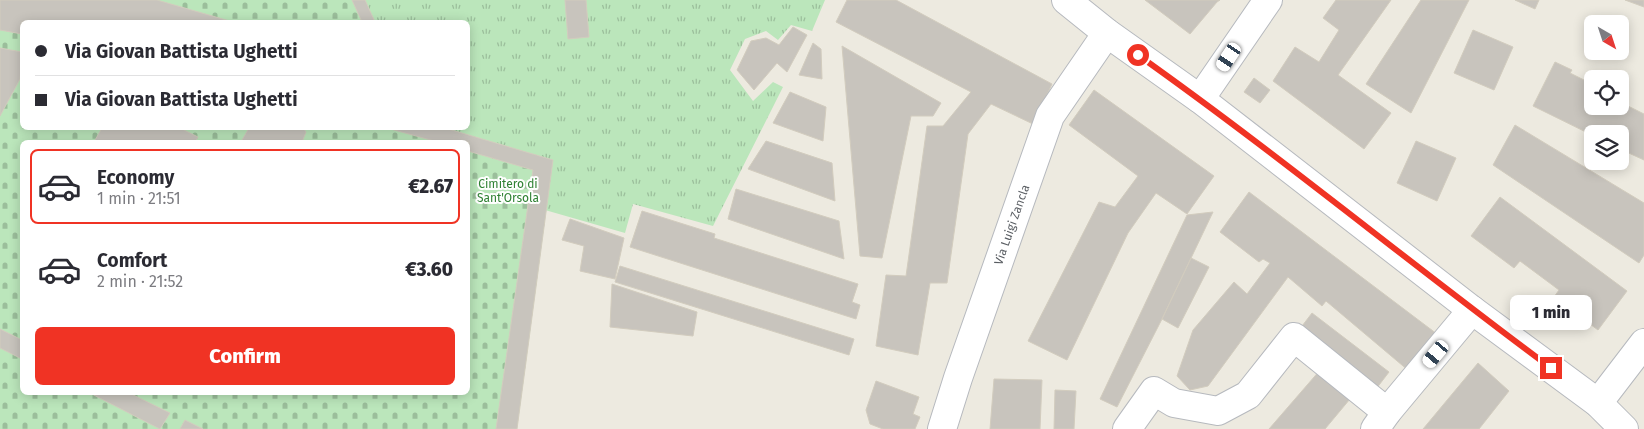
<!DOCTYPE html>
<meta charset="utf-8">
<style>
:root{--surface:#fff;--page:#f2f2f3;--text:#2b2b33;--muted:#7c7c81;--line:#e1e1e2;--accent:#f03324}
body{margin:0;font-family:"Fira Sans",sans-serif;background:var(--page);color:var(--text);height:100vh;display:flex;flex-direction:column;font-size:19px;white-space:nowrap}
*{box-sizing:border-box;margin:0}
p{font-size:16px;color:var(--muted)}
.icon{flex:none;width:28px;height:28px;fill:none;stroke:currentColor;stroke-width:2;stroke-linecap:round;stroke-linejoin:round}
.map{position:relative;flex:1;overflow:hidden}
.sheet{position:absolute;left:20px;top:140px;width:450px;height:255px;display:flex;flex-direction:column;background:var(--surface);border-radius:8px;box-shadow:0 2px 12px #0003}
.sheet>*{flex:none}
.banner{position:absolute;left:20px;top:20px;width:450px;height:110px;border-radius:8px;box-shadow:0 2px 12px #0003;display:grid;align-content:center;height:110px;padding:0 15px;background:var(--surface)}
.needle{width:32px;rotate:141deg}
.tools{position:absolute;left:1584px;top:15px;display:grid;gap:10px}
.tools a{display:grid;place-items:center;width:45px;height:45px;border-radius:8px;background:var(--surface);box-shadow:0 2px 12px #0003;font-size:25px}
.end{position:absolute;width:22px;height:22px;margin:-11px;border:6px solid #f03324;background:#fff;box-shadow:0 0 0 2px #fff}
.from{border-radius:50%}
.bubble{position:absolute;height:35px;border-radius:8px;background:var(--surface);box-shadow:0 2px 12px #0003;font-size:16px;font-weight:800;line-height:35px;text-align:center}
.car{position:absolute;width:15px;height:30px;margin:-15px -8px;border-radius:6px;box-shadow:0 0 4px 1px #0007;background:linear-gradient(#fff 24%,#345 0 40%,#fff 0 76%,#345 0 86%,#fff 0)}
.banner b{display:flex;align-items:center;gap:18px;height:48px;font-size:19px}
.banner b+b{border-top:1px solid var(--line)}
.banner i{width:12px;height:12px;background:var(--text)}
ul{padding:9px 0 0;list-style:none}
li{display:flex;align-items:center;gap:15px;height:75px;margin:0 10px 8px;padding:0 5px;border:2px solid transparent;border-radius:8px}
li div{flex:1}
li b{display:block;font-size:19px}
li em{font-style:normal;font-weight:800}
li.on{border-color:var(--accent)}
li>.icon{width:45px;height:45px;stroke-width:1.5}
.button{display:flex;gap:10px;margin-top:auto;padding:10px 15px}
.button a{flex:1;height:58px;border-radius:8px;background:var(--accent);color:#fff;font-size:20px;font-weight:800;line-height:58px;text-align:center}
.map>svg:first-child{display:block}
.grass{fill:url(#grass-tufts)}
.cemetery{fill:url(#cemetery-stones);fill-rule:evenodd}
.building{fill:#c8c4bd;stroke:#d2ccbe}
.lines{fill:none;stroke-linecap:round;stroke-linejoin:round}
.minor-casing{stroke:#b6b9be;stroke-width:30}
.minor{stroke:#fff;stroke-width:28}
.route{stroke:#f03324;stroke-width:6}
.labels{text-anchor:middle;stroke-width:4;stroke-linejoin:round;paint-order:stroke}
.park-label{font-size:12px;fill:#308234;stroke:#fff}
.street-label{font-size:12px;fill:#595d62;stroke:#fff}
</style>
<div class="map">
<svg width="1644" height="429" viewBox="0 0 1644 429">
<defs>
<pattern id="grass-tufts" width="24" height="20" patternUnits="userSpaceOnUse" patternTransform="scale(1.25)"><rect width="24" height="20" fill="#bbe6bb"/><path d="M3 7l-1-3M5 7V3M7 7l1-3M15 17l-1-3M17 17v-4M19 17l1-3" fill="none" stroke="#9bbe9b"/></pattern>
<pattern id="cemetery-stones" width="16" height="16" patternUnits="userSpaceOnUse" patternTransform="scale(1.25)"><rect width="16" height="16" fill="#bbe6bb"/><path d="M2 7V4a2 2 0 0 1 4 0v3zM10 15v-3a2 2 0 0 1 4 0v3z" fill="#9bbe9b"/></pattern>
</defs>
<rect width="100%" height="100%" fill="#edeae0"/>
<!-- grass -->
<path class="grass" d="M365 0H825L812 31 791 25 778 40 766 31 745 39 730 70 753 101 773 82 783 87 713 226 633 204 625 233 545 210 553 160 445 128H468V22H375Z"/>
<!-- cemetery -->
<path class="cemetery" d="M0 0H365L375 22H22V128H445L553 160 517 429H0ZM22 142H468V392H22Z"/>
<!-- building -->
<path class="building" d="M0 0H157L233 22H22V34L0 30Z
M352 0H365L375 22H362Z
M565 0H586L589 37 568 39Z
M847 0H896L1052 84 1033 124 991 104 968 134 947 283H930L918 355 876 346 886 275 906 276 927 126H943L971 92 836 22Z
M1145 0H1220L1217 2 1190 34Z
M1336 0H1391L1338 75 1391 113 1364 149 1273 81 1295 47 1319 62 1339 30 1323 18Z
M1421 0H1469L1411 113 1366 84Z
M1515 0H1539L1535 9Z
M1625 0H1644V7Z
M793 27 807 35 787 72 777 63 754 90 737 70 751 41 766 38 779 45Z
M1473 30 1513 47 1494 90 1454 73Z
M813 43 821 49 822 79 799 75Z
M842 46 941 103 933 116H911L882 258 860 256Z
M0 48 22 52 20 79 0 116Z
M1555 62 1572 70 1570 73 1592 84V106H1620V102L1644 114V160L1620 149V134H1592V135L1533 106Z
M1254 78 1270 90 1260 103 1244 92Z
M1094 90 1214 176 1187 214 1156 193 1128 233 1067 360 1028 341 1099 202 1115 207 1138 176 1069 125Z
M790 92 826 107 823 141 773 123Z
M1515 125 1644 203V255L1639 263 1493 165Z
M102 128H180L198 137 195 142H94Z
M249 128H303L306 132 302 142H241Z
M387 128H445L553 160 517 429H496L533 170 468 151V142H438Z
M766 141 832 163 835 201 748 169Z
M1416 141 1456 158 1437 201 1397 183Z
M736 189 839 221 844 259 728 219Z
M1249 192 1437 334 1409 371 1326 301 1322 306 1288 277 1208 386 1190 390 1177 376 1193 330 1234 282 1247 294 1270 263 1263 259 1259 262 1220 232Z
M1500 197 1627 291 1598 330 1554 297 1559 290 1520 261 1514 268 1471 236Z
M642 211 715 234 714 238 858 284 852 302 860 305 856 319 630 247Z
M1213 212 1162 319 1117 407 1100 399 1187 215Z
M570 219 624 238 615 279 580 271 584 246 562 240Z
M1191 258 1209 267 1178 328 1162 319Z
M620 266 854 339 849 355 615 282Z
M612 284 697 312 693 336 610 327Z
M1312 313 1389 372 1376 389 1299 330Z
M0 329 22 340V359L0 348Z
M1478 363 1509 391 1479 429H1423Z
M1321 369 1355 393 1325 429H1269Z
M994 379 1042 380 1040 429H990Z
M876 381 919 397 913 414 920 417 915 429H883L870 424 866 410Z
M1055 390 1076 391 1074 429H1054Z
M88 392H127L170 413 160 429Z
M185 420 203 429H180Z"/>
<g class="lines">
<!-- minor casing -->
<g class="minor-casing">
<g id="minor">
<path d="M1066 0 1107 33 1200 99 1472 310 1598 403 1624 429"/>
<path d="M1200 99 1268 0"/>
<path d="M1598 403 1644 343"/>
<path id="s1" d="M942 429 958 378 1050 116 1107 33"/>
<path d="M1127 429 1154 391 1174 403 1218 411 1248 395 1294 337 1387 412"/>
<path d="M1375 429 1387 412 1472 310"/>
</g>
</g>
<!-- minor -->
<use href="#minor" class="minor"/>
</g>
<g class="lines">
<!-- route -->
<path class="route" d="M1138 55C1279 155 1412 265 1551 368"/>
</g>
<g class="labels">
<!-- park labels -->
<g class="park-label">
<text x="508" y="188">Cimitero di<tspan x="508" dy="14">Sant'Orsola</tspan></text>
</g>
<!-- street labels -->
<g class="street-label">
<text dy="4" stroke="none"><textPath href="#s1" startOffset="216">Via Luigi Zancla</textPath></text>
</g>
</g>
</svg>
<div class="tools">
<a><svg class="needle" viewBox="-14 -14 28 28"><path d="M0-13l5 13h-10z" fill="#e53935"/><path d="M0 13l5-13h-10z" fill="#7c7c81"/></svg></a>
<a><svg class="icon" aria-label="locate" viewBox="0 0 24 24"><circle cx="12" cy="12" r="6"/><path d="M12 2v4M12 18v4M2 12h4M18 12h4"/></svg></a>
<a><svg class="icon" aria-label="layers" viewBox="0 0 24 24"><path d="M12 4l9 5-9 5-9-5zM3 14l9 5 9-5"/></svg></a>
</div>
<i class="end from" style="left:1138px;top:55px"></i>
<i class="end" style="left:1551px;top:368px"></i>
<div class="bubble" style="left:1510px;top:295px;width:82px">1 min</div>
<i class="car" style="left:1229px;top:57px;rotate:214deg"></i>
<i class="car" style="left:1436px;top:354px;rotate:220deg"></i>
<div class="banner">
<b><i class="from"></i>Via Giovan Battista Ughetti</b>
<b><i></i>Via Giovan Battista Ughetti</b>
</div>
<section class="sheet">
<ul>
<li class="on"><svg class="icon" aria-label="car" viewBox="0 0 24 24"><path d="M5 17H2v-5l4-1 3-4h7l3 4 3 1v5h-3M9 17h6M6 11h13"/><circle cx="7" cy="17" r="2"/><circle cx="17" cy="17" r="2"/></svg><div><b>Economy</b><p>1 min · 21:51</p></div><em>€2.67</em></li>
<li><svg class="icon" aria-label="car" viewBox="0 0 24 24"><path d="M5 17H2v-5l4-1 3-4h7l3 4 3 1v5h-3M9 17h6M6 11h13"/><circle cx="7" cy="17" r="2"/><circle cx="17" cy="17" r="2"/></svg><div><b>Comfort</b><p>2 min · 21:52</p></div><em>€3.60</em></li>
</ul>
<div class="button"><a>Confirm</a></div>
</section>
</div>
